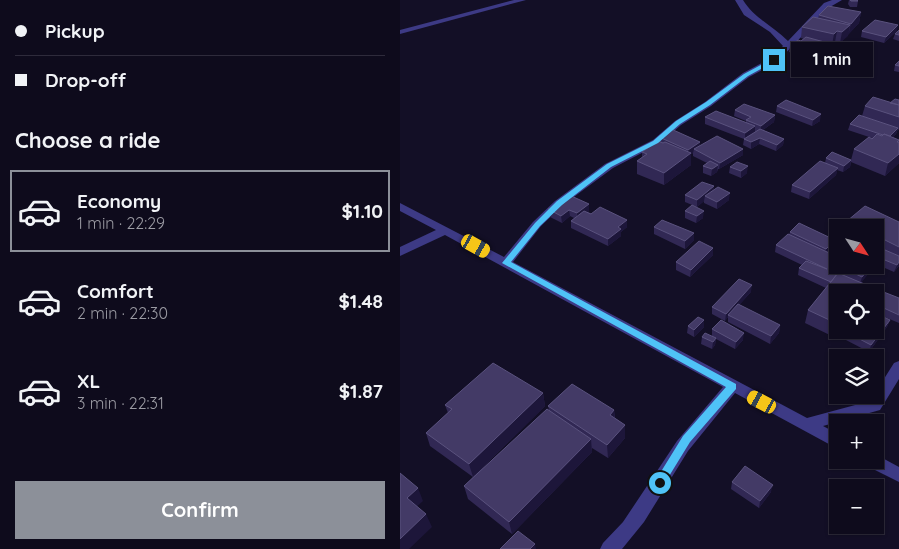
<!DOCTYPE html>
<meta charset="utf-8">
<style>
:root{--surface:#0e0b1c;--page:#1c1929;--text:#f1f3f6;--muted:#9b9ba3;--line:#2e2b3b;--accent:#8c9099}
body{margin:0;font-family:Quicksand,sans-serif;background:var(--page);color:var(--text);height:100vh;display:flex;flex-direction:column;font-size:19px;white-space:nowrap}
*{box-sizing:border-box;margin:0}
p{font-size:16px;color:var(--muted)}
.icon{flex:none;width:28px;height:28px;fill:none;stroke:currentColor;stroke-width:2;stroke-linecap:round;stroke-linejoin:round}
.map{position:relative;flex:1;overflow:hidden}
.details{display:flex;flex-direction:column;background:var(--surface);width:400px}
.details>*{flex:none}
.top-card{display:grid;align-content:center;height:110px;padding:0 15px;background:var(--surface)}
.needle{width:32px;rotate:126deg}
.fabs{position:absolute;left:429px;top:219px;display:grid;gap:10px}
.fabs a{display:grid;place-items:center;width:55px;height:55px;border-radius:0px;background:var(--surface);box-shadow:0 1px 4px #0004,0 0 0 1px var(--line);font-size:25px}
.end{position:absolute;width:22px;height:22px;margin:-11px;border:6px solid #4fc3f7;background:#111;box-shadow:0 0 0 2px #111}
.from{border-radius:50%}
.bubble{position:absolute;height:35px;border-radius:0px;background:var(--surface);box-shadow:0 1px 4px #0004,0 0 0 1px var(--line);font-size:16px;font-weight:800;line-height:35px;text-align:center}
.car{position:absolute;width:15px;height:30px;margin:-15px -8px;border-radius:6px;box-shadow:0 0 4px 1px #0007;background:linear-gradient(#f5c518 24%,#345 0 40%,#f5c518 0 76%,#345 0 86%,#f5c518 0)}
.top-card b{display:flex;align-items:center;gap:18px;height:48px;font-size:19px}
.top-card b+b{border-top:1px solid var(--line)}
.top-card i{width:12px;height:12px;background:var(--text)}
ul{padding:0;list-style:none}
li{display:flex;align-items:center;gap:15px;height:82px;margin:0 10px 8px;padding:0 5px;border:2px solid transparent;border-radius:0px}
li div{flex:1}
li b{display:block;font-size:19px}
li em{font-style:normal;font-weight:800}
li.current{border-color:var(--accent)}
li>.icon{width:45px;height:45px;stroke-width:1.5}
h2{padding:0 15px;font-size:22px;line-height:60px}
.button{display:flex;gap:10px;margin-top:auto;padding:10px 15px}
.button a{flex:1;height:58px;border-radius:0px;background:var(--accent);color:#fff;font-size:20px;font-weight:800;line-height:58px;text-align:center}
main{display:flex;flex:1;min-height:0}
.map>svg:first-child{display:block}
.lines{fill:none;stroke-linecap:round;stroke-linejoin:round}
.minor{fill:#3d3a85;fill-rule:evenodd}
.wall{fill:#312854}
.shaded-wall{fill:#1d163a}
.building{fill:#433a66;stroke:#5a527e}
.route{fill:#4fc3f7}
</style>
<main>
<section class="details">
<div class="top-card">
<b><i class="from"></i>Pickup</b>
<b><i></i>Drop-off</b>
</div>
<h2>Choose a ride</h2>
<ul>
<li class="current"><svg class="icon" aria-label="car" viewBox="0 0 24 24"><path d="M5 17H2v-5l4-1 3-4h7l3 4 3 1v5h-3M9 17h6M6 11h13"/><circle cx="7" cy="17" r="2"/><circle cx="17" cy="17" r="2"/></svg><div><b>Economy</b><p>1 min · 22:29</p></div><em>$1.10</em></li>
<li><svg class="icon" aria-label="car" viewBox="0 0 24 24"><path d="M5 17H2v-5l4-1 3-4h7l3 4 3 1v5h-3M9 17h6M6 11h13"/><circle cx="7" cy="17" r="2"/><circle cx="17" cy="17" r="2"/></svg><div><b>Comfort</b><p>2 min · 22:30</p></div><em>$1.48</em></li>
<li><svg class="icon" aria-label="car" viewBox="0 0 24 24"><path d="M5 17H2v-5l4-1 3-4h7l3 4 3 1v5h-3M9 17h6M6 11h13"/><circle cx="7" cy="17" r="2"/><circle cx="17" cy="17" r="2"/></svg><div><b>XL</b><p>3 min · 22:31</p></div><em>$1.87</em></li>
</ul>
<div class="button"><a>Confirm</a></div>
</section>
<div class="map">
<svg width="499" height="549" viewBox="0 0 499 549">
<rect width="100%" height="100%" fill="#130f26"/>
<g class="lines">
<!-- minor -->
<path class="minor" d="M114 0H126L0 34V30Z
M335 0H343C354 18 373 26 388 41L424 3 432 0H442L430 7 377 62 349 77 311 106 281 125 259 144 213 168 163 205 141 226 113 262 407 418 470 401 494 363 499 361V379L480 410 423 426 438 434V449L335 393 288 451 244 522 222 549H200L203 543 223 522 277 441 323 387 45 235 0 256V247L36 230 0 211V203L104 257 133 222 155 201 205 164 253 140 275 121 305 102 343 73 371 58 383 46 370 32 344 15Z
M475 454 499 467V482L465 465 463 460H475Z"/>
</g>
<!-- wall -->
<path class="wall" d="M449 0H457L458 1 457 7H450L448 4Z
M461 12 459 23 440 43 435 42 432 45 428 44 427 49 414 59 389 52 390 46 404 39 401 38 402 27 418 18 419 15Z
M499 30V41L493 39 495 34Z
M462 31H497L484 43 461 37Z
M499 61V72L494 71 495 65Z
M499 100V130L498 129 496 134 493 137 499 140V163L485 176 451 162 450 167 443 172 437 170 436 175 409 199 391 192 392 185 425 163 426 158 451 160 454 149 472 138 448 130 450 124 462 116 465 106 490 103Z
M377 106 420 121 412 126 376 112Z
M335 110 375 115 374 122 363 130 384 139 383 145 376 151 359 144 351 149 343 145 344 139 305 124V117L346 122V121L334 116Z
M259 137 300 146 343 155 319 169H318L317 172 311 176 303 173V166L307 163 293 156V153L291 154V165L264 185 237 174V161L242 157V152L259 142Z
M330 167 347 173 341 178 329 173Z
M314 186 313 190 329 200 317 209 304 203V201L297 207 285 202V195Z
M169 195 189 211 187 212 227 227 221 232V236L208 246 171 228V221L174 218 170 216 162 223 148 216V209Z
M285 211 303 218 296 223 285 218Z
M447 221 499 222V266L494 272 478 265 479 261 461 282 469 286 467 292H438V330H442L436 338 405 323 408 310 426 288 398 275 399 268 402 265 375 252 376 245 389 235 390 232 435 240 434 247 428 252 438 265H440L433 272 437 274 439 273 441 267 475 265V228H445Z
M254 227 294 240 285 249 254 234Z
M313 248V255L290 277 276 270V262Z
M351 292 339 305 380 325 379 333 370 344 328 322V317L325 321 312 314V307Z
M499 298V323L475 313V299Z
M490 320 487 327 469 352 446 340 448 333Z
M288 326 304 327 294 337 287 333Z
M312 329 343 340 335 349 316 339 315 345 312 349 301 344 302 337 312 336Z
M143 393 145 406 75 475 149 410 148 406 214 410 215 418 225 425V438L208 458 192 448V452L112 534 68 499 64 486 73 477 30 446 26 433 48 413 45 405Z
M332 482 371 492 359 508 331 489Z"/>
<!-- shaded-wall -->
<path class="shaded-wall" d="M461 12 459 23 448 35 451 24Z
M450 25 448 36 440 43 442 32Z
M498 25 497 31 484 43 486 37Z
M437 31 435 42 432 45 434 34Z
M428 43 427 49 414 59 415 53Z
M421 114 420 121 412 126 413 120Z
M375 115 374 122 360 132 361 126Z
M355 126V132L345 140V133Z
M498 128 496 134 488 143 489 137Z
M360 138 359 144 351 149V142Z
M384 139 383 145 376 151 377 145Z
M300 142V149H294L293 153 291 154V165L264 185V173L288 155V150Z
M499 147V163L485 176 488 163Z
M343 149V155L319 169 320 163Z
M451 160 450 167 443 172 444 166Z
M318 165 317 172 311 176 312 169Z
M348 166 347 173 341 178V171Z
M438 168 436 175 409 199 410 192Z
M314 186 313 193 305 196 304 201 297 207V200Z
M330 193 329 200 317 209V202Z
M189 204V211L177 220V213Z
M169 210 170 216 162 223 161 216Z
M304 211 303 218 296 223 297 216Z
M227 220V227L221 232V236L208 246V239L218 227Z
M294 233V240L285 249V241Z
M435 240 434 247 424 256 426 249Z
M313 248V255L290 277 291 270Z
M484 251 482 258H480L479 261 460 284 462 277 472 265H475V261Z
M499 262V266L494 272 497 265Z
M438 263V265H440V266L428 278 430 271Z
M352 285 351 292 330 315H328V317L325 321 326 314Z
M469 286 467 292H464Z
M304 320V327L294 337V330Z
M490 320 487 327 469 352 471 345Z
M380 325 379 333 370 344 371 336Z
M438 330H442L436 338Z
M344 333 343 340 335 349 336 342Z
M316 338 315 345 312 349 313 342Z
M143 393 145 406 73 477 69 464Z
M214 410 215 423 210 415Z
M225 425V438L208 458 207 445Z
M191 439 192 452 112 534 109 522Z
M373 485 371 492 359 508 360 501Z
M18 488 23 501 13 510 7 498Z
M26 514 32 527 9 549H0V539Z
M135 544 136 549H130Z"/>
<!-- building -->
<path class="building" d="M450 0H457L458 1H451Z
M428 6 461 12 451 24 419 15Z
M413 17 450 25 442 32 437 31 434 34 402 27Z
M475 20 498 25 486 37 462 31Z
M499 30V35L495 34Z
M406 37 428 43 415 53 390 46 398 40 401 41Z
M499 61V66L495 65Z
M473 97 499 105V117L465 106Z
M495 99 499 100V105L490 103Z
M386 100 421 114 413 120 377 106Z
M344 104 375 115 361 126 346 120 351 117 335 110Z
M316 111 355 126 345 133 305 117Z
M459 115 498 128 490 136 484 134 483 135 450 124Z
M271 129 300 142 288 150 259 137Z
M360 129 384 139 377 145 360 138 351 142 344 139Z
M477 134 482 136 484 134 499 140 497 142H499V154L488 163 454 149 469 137 472 139Z
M317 136 343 149 320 163 294 149Z
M258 141 263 143 265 142 291 153 264 173 237 161 247 154 242 152Z
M432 152 451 160 444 166 426 158Z
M310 161 318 165 312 169 303 166Z
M420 161 438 168 410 192 392 185Z
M337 162 348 166 341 171 330 167Z
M302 182 314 186 297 200 285 195Z
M318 187 330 193 317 202 305 196Z
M169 195 189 204 177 213 169 210 161 216 148 209Z
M292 205 304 211 297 216 285 211Z
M465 206 499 222V247L475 235V228H460L447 221Z
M200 207 227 220 218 227 221 229 208 239 171 221 184 211 191 214Z
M262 220 294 233 285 241 254 227Z
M399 223 435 240 426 249 390 232Z
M388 234 438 257V263L430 271 437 274 431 282 399 268 406 261 427 269 376 245Z
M299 241 313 248 291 270 276 262Z
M475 247 484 251 475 261Z
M485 250 499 256V262L497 265 480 258Z
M442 265H472L462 277 441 267Z
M438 273 469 286 464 292H438V324L408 310Z
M339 279 352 285 326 314 312 307Z
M481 291 499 298V315L475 304V299Z
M338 304 380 325 371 336 328 315Z
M475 313 490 320 471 345 448 333 450 330H475Z
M298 317 304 320 294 330 288 326Z
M321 320 344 333 336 342 312 329Z
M305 333 316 338 313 342 302 337Z
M93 363 143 393 69 464 26 433 52 409 45 405Z
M172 384 214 410 210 415 225 425 207 445 148 406Z
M147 409 191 439 109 522 64 486Z
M345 466 373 485 360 501 332 482Z
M0 473 18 488 7 498 26 514 0 539Z
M118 531 135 544 130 549H100Z"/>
<!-- route -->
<path class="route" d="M372 59 377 60 348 76 310 105 280 124 258 143 211 167 162 205 140 226 111 262 336 384V389L290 442 263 486 260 487 254 483 283 436 326 387 102 263 135 223 157 201 207 164 253 141 276 121 306 102 344 74Z"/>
</svg>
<div class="fabs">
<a><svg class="needle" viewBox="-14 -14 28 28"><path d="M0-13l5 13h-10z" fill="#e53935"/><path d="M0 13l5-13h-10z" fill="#9b9ba3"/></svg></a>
<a><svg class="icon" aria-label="locate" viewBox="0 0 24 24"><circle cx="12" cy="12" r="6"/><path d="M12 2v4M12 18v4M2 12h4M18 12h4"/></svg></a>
<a><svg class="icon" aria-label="layers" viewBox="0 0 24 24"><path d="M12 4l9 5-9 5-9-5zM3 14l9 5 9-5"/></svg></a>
<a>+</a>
<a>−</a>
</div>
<i class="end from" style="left:260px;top:483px"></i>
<i class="end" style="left:374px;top:60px"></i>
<div class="bubble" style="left:391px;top:42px;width:82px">1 min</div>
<i class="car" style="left:76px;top:246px;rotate:119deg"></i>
<i class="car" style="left:362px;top:402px;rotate:298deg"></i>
</div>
</main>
